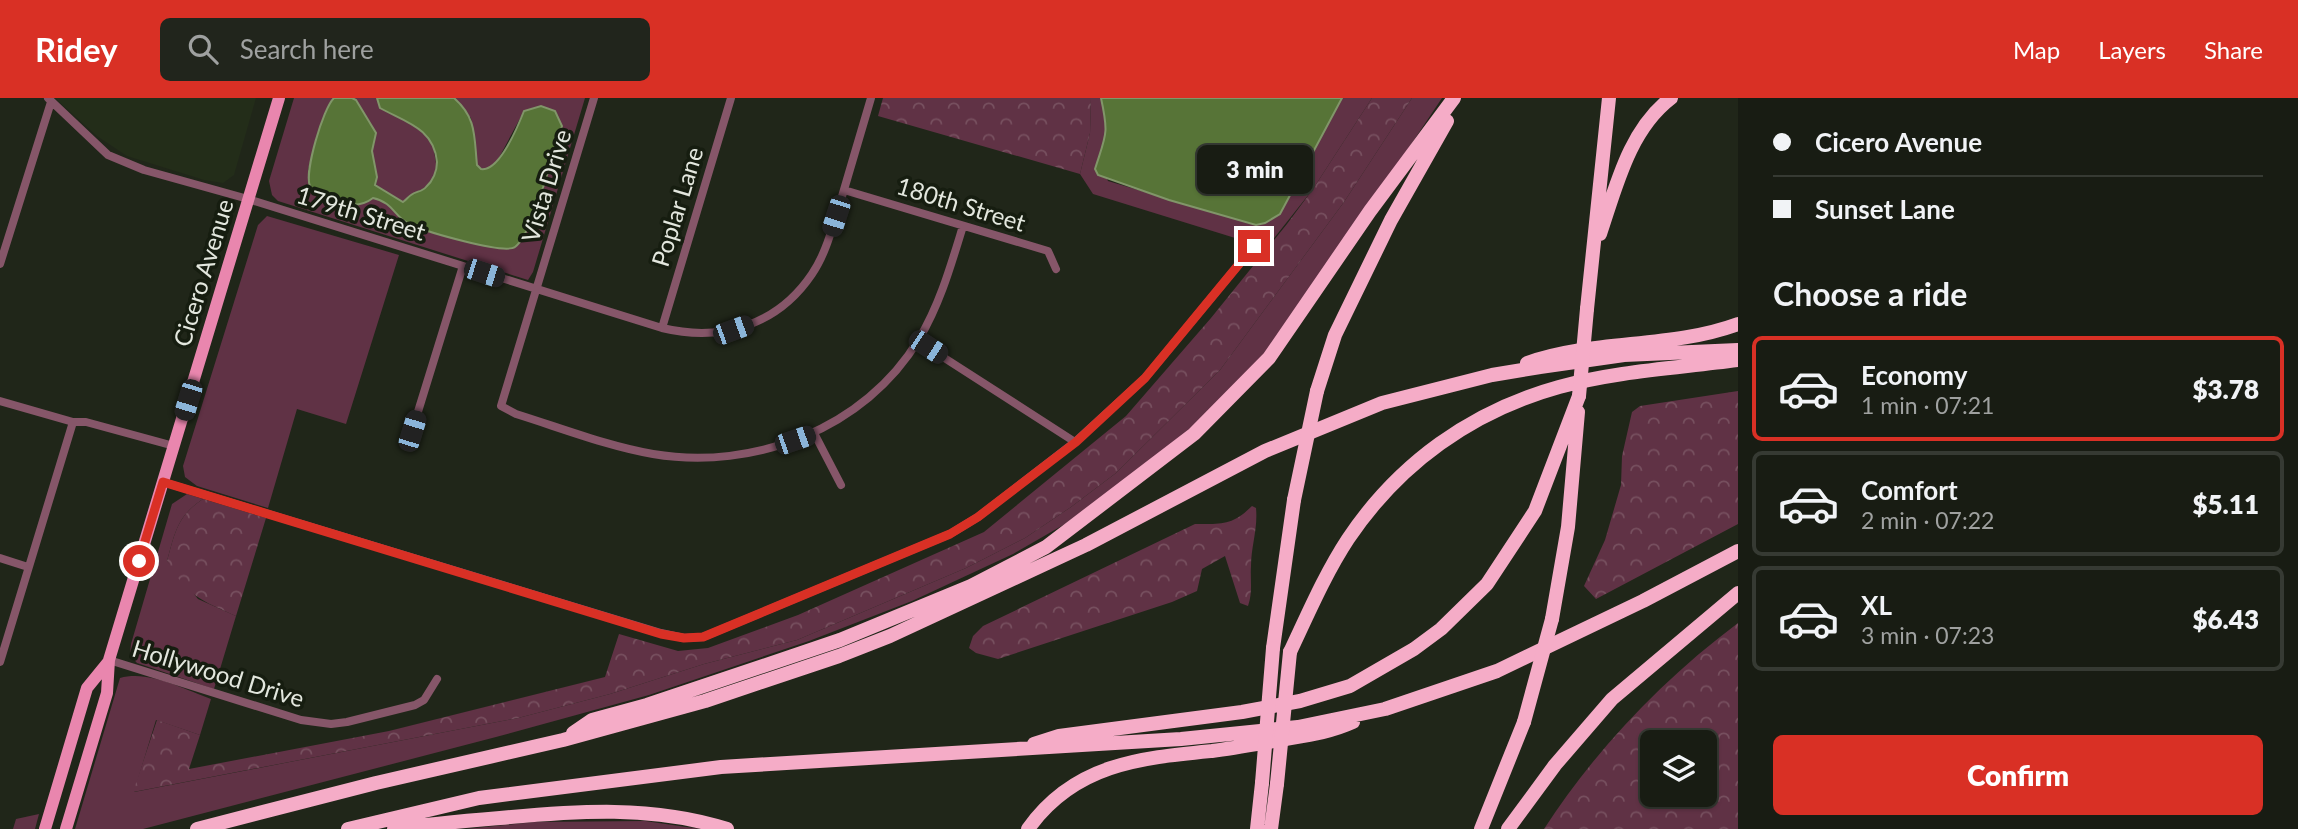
<!DOCTYPE html>
<meta charset="utf-8">
<style>
:root{--surface:#181c13;--page:#21251c;--text:#f1f3f6;--muted:#9fa1a0;--line:#363a33;--accent:#d93025}
body{margin:0;font-family:Lato,sans-serif;background:var(--page);color:var(--text);height:100vh;display:flex;flex-direction:column;font-size:26px;white-space:nowrap}
*{box-sizing:border-box;margin:0}
p{font-size:23px;color:var(--muted)}
.icon{flex:none;width:38px;height:38px;fill:none;stroke:currentColor;stroke-width:2;stroke-linecap:round;stroke-linejoin:round}
.map{position:relative;flex:1;overflow:hidden}
.side{display:flex;flex-direction:column;background:var(--surface);width:560px}
.side>*{flex:none}
.guide{display:grid;align-content:center;height:154px;padding:0 35px;background:var(--surface)}
.fabs{position:absolute;left:1640px;top:632px;display:grid;gap:14px}
.fabs a{display:grid;place-items:center;width:77px;height:77px;border-radius:10px;background:var(--surface);box-shadow:0 2px 5px #0004,0 0 0 2px var(--line);font-size:35px}
.end{position:absolute;width:32px;height:32px;margin:-16px;border:9px solid #d93025;background:#fff;box-shadow:0 0 0 4px #fff}
.from{border-radius:50%}
.bubble{position:absolute;height:49px;border-radius:10px;background:var(--surface);box-shadow:0 2px 5px #0004,0 0 0 2px var(--line);font-size:23px;font-weight:800;line-height:49px;text-align:center}
.car{position:absolute;width:21px;height:42px;margin:-21px -10px;border-radius:9px;box-shadow:0 0 5px 2px #0007;background:linear-gradient(#222 24%,#8ab4d8 0 40%,#222 0 76%,#8ab4d8 0 86%,#222 0)}
.guide b{display:flex;align-items:center;gap:24px;height:66px;font-size:26px}
.guide b+b{border-top:2px solid var(--line)}
.guide i{width:18px;height:18px;background:var(--text)}
ul{padding:0;list-style:none}
li{display:flex;align-items:center;gap:21px;height:105px;margin:0 14px 10px;padding:0 21px;border:4px solid var(--line);border-radius:10px}
li div{flex:1}
li b{display:block;font-size:26px}
li em{font-style:normal;font-weight:800}
li.active{border-color:var(--accent)}
li>.icon{width:63px;height:63px;stroke-width:1.5}
h2{padding:0 35px;font-size:32px;line-height:84px}
.action{display:flex;gap:14px;margin-top:auto;padding:14px 35px}
.action a{flex:1;height:80px;border-radius:10px;background:var(--accent);color:#fff;font-size:28px;font-weight:800;line-height:80px;text-align:center}
header{display:flex;align-items:center;gap:42px;box-sizing:border-box;height:98px;padding:0 35px;background:var(--accent);color:#fff}
header strong{font-size:33px}
nav{display:flex;gap:38px;margin-inline-start:auto;font-size:24px}
.search{width:490px;height:63px;background:var(--page);display:flex;align-items:center;gap:18px;box-sizing:border-box;padding:0 24px;border-radius:10px;color:var(--muted);font-size:26px}
main{display:flex;flex:1;min-height:0}
.map>svg:first-child{display:block}
.built{fill:#232d19}
.grass{fill:#603245}
.forest{fill:url(#forest-crowns);fill-rule:evenodd}
.water{fill:#577437;stroke:#819669;stroke-width:2}
.lines{fill:none;stroke-linecap:round;stroke-linejoin:round}
.minor{stroke:#865669;stroke-width:8}
.primary{stroke:#e986ae;stroke-width:12}
.motorway{stroke:#f5acc7;stroke-width:14}
.motorway-bridge{stroke:#f5acc7;stroke-width:14}
.route{stroke:#d93025;stroke-width:9}
.labels{text-anchor:middle;stroke-width:7;stroke-linejoin:round;paint-order:stroke}
.street-label{font-size:24px;fill:#e3e7de;stroke:#161d10}
</style>
<header>
<strong>Ridey</strong>
<div class="search"><svg class="icon" aria-label="search" viewBox="0 0 24 24"><circle cx="10" cy="10" r="6"/><path d="M15 15l6 6"/></svg>Search here</div>
<nav><a>Map</a><a>Layers</a><a>Share</a></nav>
</header>
<main>
<div class="map">
<svg width="1738" height="731" viewBox="0 0 1738 731">
<defs>
<pattern id="forest-crowns" width="20" height="18" patternUnits="userSpaceOnUse" patternTransform="scale(1.75)"><rect width="20" height="18" fill="#603245"/><path d="M2 6a3 3 0 1 1 6 0M12 15a3 3 0 1 1 6 0" fill="none" stroke="#77505f"/></pattern>
</defs>
<rect width="100%" height="100%" fill="#202619"/>
<!-- built -->
<path class="built" d="M55 0H256L234 77 223 85 204 82 127 58 97 38Z"/>
<!-- grass -->
<path class="grass" d="M294 0H334C321 13 314 53 308 72L389 105C395 113 399 120 408 125 432 139 482 145 510 151 531 141 551 64 559 39L524 13 494 69 487 72 481 71 477 67 471 20 454 0H585L533 174 528 182 278 103 272 97 269 83Z
M352 0H377L380 10 415 27 426 36 433 47 437 71 433 81 428 88 411 97 403 104 376 90 377 79 372 52 375 43 372 27 356 3Z
M1091 0H1101C1107 28 1109 34 1098 61L1108 83 1256 127 1265 125 1280 116 1342 0H1372L1313 91 1263 154 1248 144 1093 96 1080 76 1090 35Z
M1412 0H1442L1378 96 1264 257 1184 339 1065 426 1013 456 912 503 809 543 649 597 496 639 143 731H75L120 580C149 572 183 591 211 601L200 637 156 622 134 694 518 620 610 596 704 566 797 542 966 470 1025 440 1071 409 1116 375 1220 272 1344 104Z
M267 118 399 157 346 326 297 311 268 410 197 388 185 379 183 368 258 127Z
M187 396 203 401C177 418 175 435 167 463L198 501 236 518 214 591 137 565 130 557 131 546 172 406Z
M39 716 35 731H13L16 721Z
M645 723 700 731H466L534 724Z"/>
<!-- forest -->
<path class="forest" d="M883 0H1091L1090 35 1080 76 878 18Z
M1372 0H1412L1344 104 1220 272 1116 375 1071 409 1025 440 966 470 797 542 704 566 610 596 518 620 133 694 157 622 200 637 189 671 389 633 605 579 619 536 678 553 708 550 798 517 984 434 1126 318 1211 220 1287 126 1313 91Z
M1738 293V426L1596 501 1584 488 1605 442 1621 387 1622 358 1632 314 1640 308Z
M203 401 266 420 236 518C201 502 188 499 167 463 175 435 177 418 203 401Z
M1252 408 1256 410C1258 431 1251 448 1251 468 1250 482 1253 494 1248 508L1240 505 1225 458 1202 471 1197 493 1172 504 998 561 976 555 969 550 973 538 983 528 1195 426C1221 426 1232 428 1252 408Z
M1738 525V731H1544C1596 651 1662 582 1738 525ZM1652 644H1704V696H1652Z"/>
<!-- water -->
<path class="water" d="M334 0H352L356 2 376 35 372 53 377 79 375 87 403 104C406 102 408 99 411 97 416 93 422 94 426 89 433 83 437 73 437 64 434 30 405 24 380 10L377 0H454C477 20 474 39 477 67L481 71C499 74 518 28 524 13L541 8 555 13 562 28 559 39C551 61 532 137 515 149 504 157 425 133 411 127 393 119 395 105 373 100 364 107 353 108 342 105 330 102 315 101 310 88 304 75 323 10 334 0Z
M1101 0H1342L1280 116 1265 125 1256 127 1169 102 1098 77 1095 71C1106 36 1109 37 1101 0Z"/>
<g class="lines">
<!-- minor -->
<path class="minor" d="M48 0 108 57 144 72 248 101 662 230C721 244 777 228 812 176 825 157 831 134 838 112 849 75 860 37 871 0
M594 0 501 308 516 316C561 330 607 348 653 356 754 373 865 331 919 241 940 206 951 167 963 128
M844 92 1048 153 1056 171
M0 166 51 4
M662 230 731 0
M918 243 1075 344
M0 303 73 324H86L174 348
M412 333 463 168
M814 335 841 387
M163 384 661 535 684 540 703 539 950 436 978 419 1075 344 1145 280 1254 148
M0 460 28 469
M109 562 301 622 331 626 347 624 415 607 424 602 437 581
M0 564 73 324"/>
<!-- primary -->
<path class="primary" d="M45 731 87 590 109 563
M66 731 107 595 109 562 279 0"/>
<!-- motorway -->
<path class="motorway" d="M1600 136C1616 89 1629 32 1671 0
M1587 211 1609 0
M1527 265C1595 241 1670 251 1738 226
M1317 293 1335 237 1391 122 1447 23
M1552 521 1568 429 1578 314
M1273 550 1294 402
M1290 554C1308 516 1325 476 1348 441 1399 365 1472 313 1559 289 1617 273 1679 270 1738 262
M573 635 592 622 647 607 840 542 971 488 1046 449 1194 336 1269 260 1370 113 1454 0
M1034 646 1059 638 1242 614 1300 603 1350 588 1414 551 1441 531 1487 486 1535 413 1579 298
M197 731 376 685 563 642 705 603 839 558 890 538 1086 447 1265 353 1382 305 1492 277 1540 269 1624 257 1738 252
M348 731 479 700 721 669 1181 641 1298 629 1385 611 1497 573 1643 503 1738 453
M394 731C429 726 464 723 500 720 576 713 653 707 727 731
M1028 731C1074 666 1140 660 1212 653 1237 650 1262 645 1286 641 1310 637 1331 634 1353 624
M1257 731 1262 685
M1271 731 1277 686
M1481 731 1524 624
M1508 731 1555 667 1612 601 1738 495"/>
<!-- motorway-bridge -->
<path class="motorway-bridge" d="M1579 298 1587 211
M1294 402 1317 293
M1524 624 1552 521
M1262 685 1273 550
M1277 686 1290 554"/>
</g>
<g class="lines">
<!-- route -->
<path class="route" d="M139 463 163 384 661 536 684 540 703 539 950 436 978 419 1076 344 1145 280 1254 148"/>
</g>
<g class="labels">
<!-- street labels -->
<g class="street-label">
<text transform="translate(547 88) rotate(-73)" y="8">Vista Drive</text>
<text transform="translate(961 107) rotate(17)" y="8">180th Street</text>
<text transform="translate(678 109) rotate(-73)" y="8">Poplar Lane</text>
<text transform="translate(361 116) rotate(17)" y="8">179th Street</text>
<text transform="translate(204 175) rotate(-73)" y="8">Cicero Avenue</text>
<text transform="translate(218 576) rotate(17)" y="8">Hollywood Drive</text>
</g>
</g>
</svg>
<div class="fabs">
<a><svg class="icon" aria-label="layers" viewBox="0 0 24 24"><path d="M12 4l9 5-9 5-9-5zM3 14l9 5 9-5"/></svg></a>
</div>
<i class="end from" style="left:139px;top:463px"></i>
<i class="end" style="left:1254px;top:148px"></i>
<div class="bubble" style="left:1197px;top:47px;width:116px">3 min</div>
<i class="car" style="left:836px;top:118px;rotate:198deg"></i>
<i class="car" style="left:484px;top:175px;rotate:108deg"></i>
<i class="car" style="left:733px;top:232px;rotate:70deg"></i>
<i class="car" style="left:928px;top:249px;rotate:123deg"></i>
<i class="car" style="left:188px;top:302px;rotate:197deg"></i>
<i class="car" style="left:412px;top:333px;rotate:17deg"></i>
<i class="car" style="left:795px;top:342px;rotate:71deg"></i>
</div>
<section class="side">
<div class="guide">
<b><i class="from"></i>Cicero Avenue</b>
<b><i></i>Sunset Lane</b>
</div>
<h2>Choose a ride</h2>
<ul>
<li class="active"><svg class="icon" aria-label="car" viewBox="0 0 24 24"><path d="M5 17H2v-5l4-1 3-4h7l3 4 3 1v5h-3M9 17h6M6 11h13"/><circle cx="7" cy="17" r="2"/><circle cx="17" cy="17" r="2"/></svg><div><b>Economy</b><p>1 min · 07:21</p></div><em>$3.78</em></li>
<li><svg class="icon" aria-label="car" viewBox="0 0 24 24"><path d="M5 17H2v-5l4-1 3-4h7l3 4 3 1v5h-3M9 17h6M6 11h13"/><circle cx="7" cy="17" r="2"/><circle cx="17" cy="17" r="2"/></svg><div><b>Comfort</b><p>2 min · 07:22</p></div><em>$5.11</em></li>
<li><svg class="icon" aria-label="car" viewBox="0 0 24 24"><path d="M5 17H2v-5l4-1 3-4h7l3 4 3 1v5h-3M9 17h6M6 11h13"/><circle cx="7" cy="17" r="2"/><circle cx="17" cy="17" r="2"/></svg><div><b>XL</b><p>3 min · 07:23</p></div><em>$6.43</em></li>
</ul>
<div class="action"><a>Confirm</a></div>
</section>
</main>
